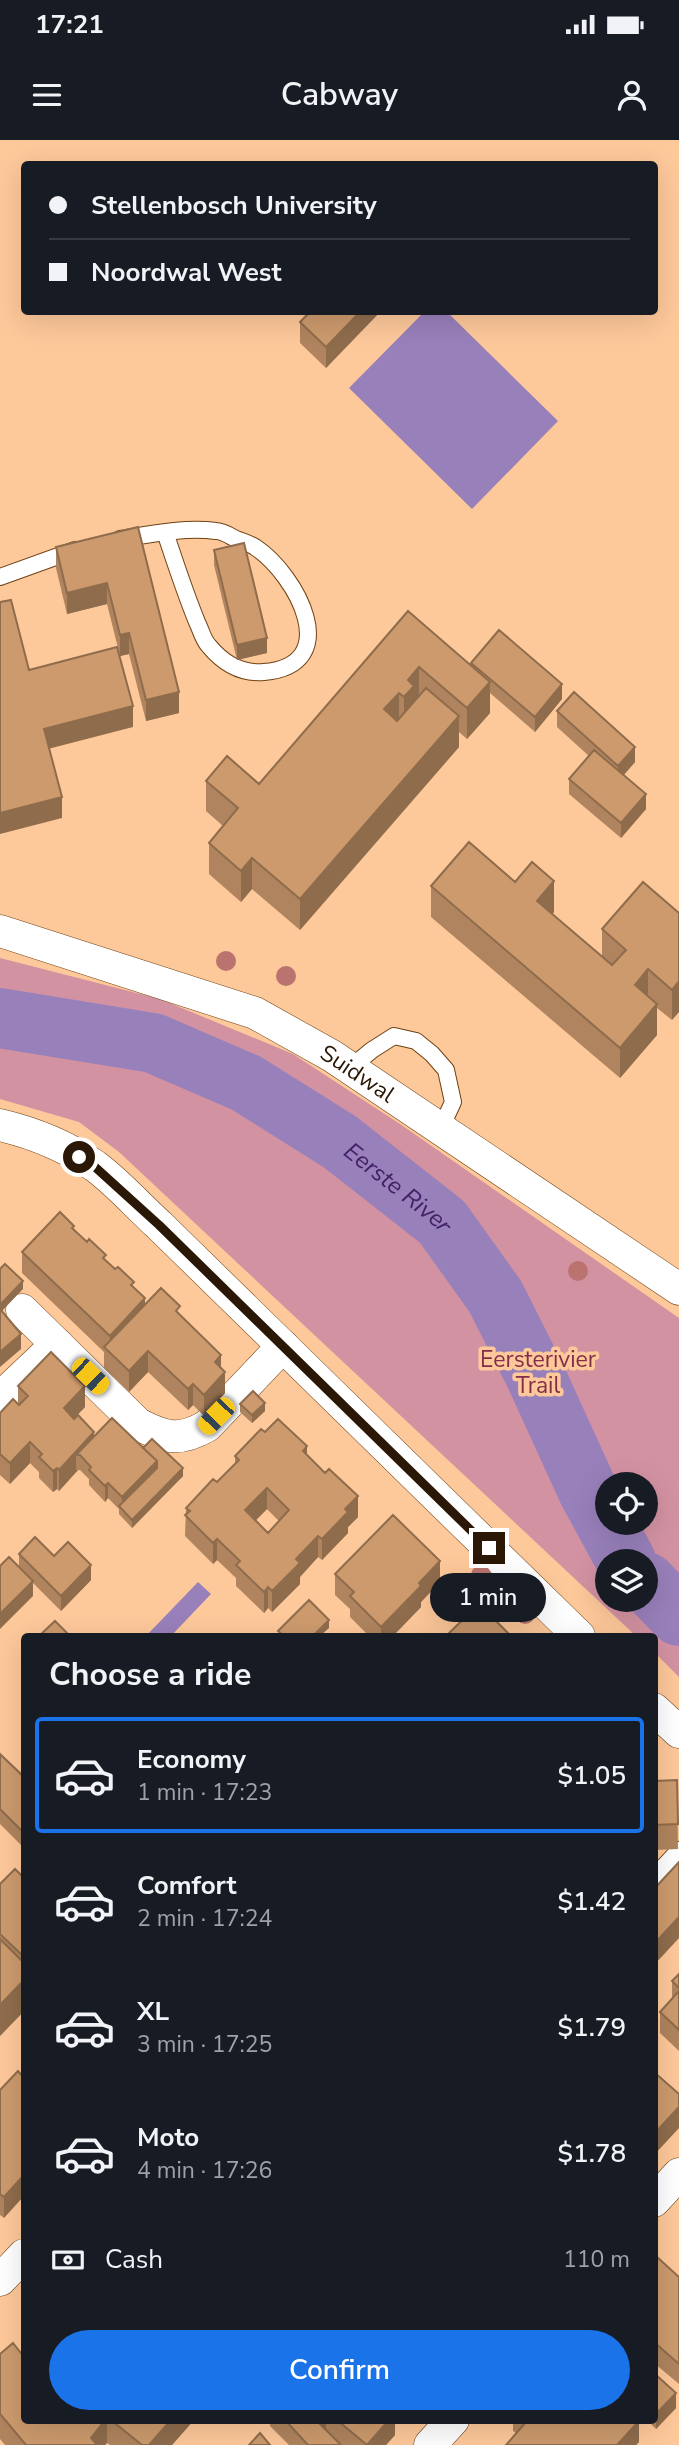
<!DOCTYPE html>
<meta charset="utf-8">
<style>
:root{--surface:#171b24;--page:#20242c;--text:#f1f3f6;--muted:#9ea1a6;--line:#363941;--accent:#1a73e8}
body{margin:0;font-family:"Nunito Sans",sans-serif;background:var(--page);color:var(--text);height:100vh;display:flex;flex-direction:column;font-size:26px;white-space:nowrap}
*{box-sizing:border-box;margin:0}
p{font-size:23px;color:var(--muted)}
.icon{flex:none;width:38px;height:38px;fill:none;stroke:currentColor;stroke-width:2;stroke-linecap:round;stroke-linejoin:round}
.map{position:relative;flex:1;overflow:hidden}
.details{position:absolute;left:21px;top:1493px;width:637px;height:791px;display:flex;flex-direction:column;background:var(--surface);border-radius:7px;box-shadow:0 7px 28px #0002}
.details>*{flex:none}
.banner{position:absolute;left:21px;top:21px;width:637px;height:154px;border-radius:7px;box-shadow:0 7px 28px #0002;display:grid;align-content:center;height:154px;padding:0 28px;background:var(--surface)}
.buttons{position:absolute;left:595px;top:1332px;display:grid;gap:14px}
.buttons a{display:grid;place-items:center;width:63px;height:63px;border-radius:50%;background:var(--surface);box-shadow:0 7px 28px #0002;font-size:35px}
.end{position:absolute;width:32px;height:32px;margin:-16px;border:9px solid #2a1705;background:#fff;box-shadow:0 0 0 4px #fff}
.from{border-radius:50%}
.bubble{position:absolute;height:49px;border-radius:24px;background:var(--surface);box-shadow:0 7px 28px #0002;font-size:23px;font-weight:600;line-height:49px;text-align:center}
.car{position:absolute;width:21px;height:42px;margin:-21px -10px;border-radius:9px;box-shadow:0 0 5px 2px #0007;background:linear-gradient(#f5c518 24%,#345 0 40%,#f5c518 0 76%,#345 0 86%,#f5c518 0)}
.banner b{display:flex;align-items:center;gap:24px;height:66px;font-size:26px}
.banner b+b{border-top:2px solid var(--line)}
.banner i{width:18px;height:18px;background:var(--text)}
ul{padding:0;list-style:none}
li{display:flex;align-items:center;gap:21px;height:116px;margin:0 14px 10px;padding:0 14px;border:4px solid transparent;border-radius:7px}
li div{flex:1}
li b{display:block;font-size:26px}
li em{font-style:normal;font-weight:600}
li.current{border-color:var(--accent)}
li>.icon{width:63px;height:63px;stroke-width:1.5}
h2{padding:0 28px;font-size:32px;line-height:84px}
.pay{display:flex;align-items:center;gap:18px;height:77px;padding:0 28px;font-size:26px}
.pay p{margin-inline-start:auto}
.action{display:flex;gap:14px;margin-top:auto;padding:14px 28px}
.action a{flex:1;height:80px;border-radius:42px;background:var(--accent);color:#fff;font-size:28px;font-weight:600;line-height:80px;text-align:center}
.status{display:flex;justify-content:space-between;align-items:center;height:49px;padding:0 35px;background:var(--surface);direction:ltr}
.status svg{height:19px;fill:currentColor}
header{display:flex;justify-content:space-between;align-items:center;height:91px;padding:0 28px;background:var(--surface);font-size:32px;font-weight:600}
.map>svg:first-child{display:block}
.green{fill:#d392a2;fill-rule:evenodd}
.water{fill:#9880ba}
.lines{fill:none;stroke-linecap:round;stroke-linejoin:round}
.river{stroke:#9880ba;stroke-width:60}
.lane-casing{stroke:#6e4213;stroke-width:18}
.street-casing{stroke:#6e4213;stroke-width:33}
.lane{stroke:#fff;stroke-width:16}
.street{stroke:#fff;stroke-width:32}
.tree{fill:#ba736e}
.wall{fill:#af845e;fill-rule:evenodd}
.shaded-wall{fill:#8f6c4c}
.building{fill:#cc9a6d;stroke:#8f6c4c;stroke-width:2;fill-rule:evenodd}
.route{stroke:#2a1705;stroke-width:9}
.labels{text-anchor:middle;stroke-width:7;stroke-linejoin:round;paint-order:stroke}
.street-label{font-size:23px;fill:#2a1705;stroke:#fdc89a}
.park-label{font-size:23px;fill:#832d4a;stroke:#fdc89a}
.water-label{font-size:24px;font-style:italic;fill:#432067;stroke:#fdc89a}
</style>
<div class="status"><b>17:21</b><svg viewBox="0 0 49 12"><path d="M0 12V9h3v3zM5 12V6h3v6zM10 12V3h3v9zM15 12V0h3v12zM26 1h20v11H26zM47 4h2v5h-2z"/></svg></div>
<header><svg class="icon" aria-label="menu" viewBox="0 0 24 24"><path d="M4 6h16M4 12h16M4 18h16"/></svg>Cabway<svg class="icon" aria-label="person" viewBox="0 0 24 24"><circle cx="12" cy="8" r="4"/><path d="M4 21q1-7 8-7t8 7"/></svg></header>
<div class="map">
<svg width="679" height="2305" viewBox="0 0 679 2305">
<rect width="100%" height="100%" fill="#fdc89a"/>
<!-- green -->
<path class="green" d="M0 818 160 859 293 914 400 984 679 1178V1537L655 1513 654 1496H636L119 1012 79 982 0 959ZM607 1344H646V1382H607ZM607 1421H646V1460H607Z"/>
<!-- water -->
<path class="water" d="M424 172H447L558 281 472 369 349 248Z
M198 1442 211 1454 171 1496H146Z"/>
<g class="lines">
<!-- river -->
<g class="river">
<path id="s1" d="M0 878 153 903 246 943 340 1002 442 1082 495 1156 536 1237 588 1351 626 1421"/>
<path d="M646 1442 679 1476"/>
</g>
<!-- lane casing -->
<g class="lane-casing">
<path id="lane" d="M120 399C151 394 185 387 216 391 223 391 230 396 236 399 242 401 250 404 255 407 297 435 345 525 264 532 241 534 223 523 209 506 203 500 201 490 197 482 185 453 175 422 165 392
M0 437 75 410
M350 928 372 910 394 896 416 901 432 914 446 930 453 962 441 988
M654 1737 679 1710"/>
</g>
<!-- street casing -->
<g class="street-casing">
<g id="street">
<path id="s2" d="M0 791 255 873 332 916 679 1149"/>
<path d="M0 985C34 993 66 1006 95 1026 118 1043 138 1066 159 1085L579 1496"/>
<path d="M22 1170 138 1284C165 1298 179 1302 207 1286L283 1206"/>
<path d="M0 1258 57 1204"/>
<path d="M654 1569 679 1592"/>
<path d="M654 2061 679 2034"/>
<path d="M0 2140 24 2115"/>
<path d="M430 2305 453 2280"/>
</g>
</g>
<!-- lane -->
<use href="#lane" class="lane"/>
<!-- street -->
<use href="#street" class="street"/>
</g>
<!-- trees -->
<g class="tree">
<circle cx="226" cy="821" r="10"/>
<circle cx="286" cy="836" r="10"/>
<circle cx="578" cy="1131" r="10"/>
<circle cx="481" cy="1435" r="10"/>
<circle cx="525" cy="1474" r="10"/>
</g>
<!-- wall -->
<path class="wall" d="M310 172H380L326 228 300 203V182Z
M138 387 179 573 146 581 129 514 120 516 107 464 67 474 56 428V407Z
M214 410 267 513 237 520 214 425Z
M408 471 471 526V523L562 559 535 592 490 553V573L467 599 459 592V607L300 790 252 749 241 762 209 734V703L223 686 206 671V641L259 644Z
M557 571 635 622 624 635 646 669 621 698 569 654V639L589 616 557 587Z
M515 742 554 772 552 774 602 817V789L679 773 672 880 657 868V895L620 938 431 777V746Z
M74 1091 134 1148 145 1165 180 1175 221 1228 225 1253 204 1276 193 1265 188 1270 187 1269 148 1232 129 1252 104 1228V1212L22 1133V1112Z
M18 1246 85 1267 74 1278 94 1297 143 1308 183 1336 132 1388 119 1374V1369L108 1358 105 1362 89 1345V1339L80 1330H78L59 1351 57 1349 53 1352 39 1338V1332L30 1323 10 1344 0 1335V1273L18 1264Z
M240 1264 265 1271 252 1283 240 1272Z
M265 1292 307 1316 358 1377 348 1387V1393L322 1420 318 1417 300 1437V1444L272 1472 268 1468 264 1473 236 1446V1438L217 1420 213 1424 185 1396 186 1368 217 1342 235 1323V1316ZM267 1369 279 1381 268 1393 256 1380Z
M19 1414 54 1416 91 1440 61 1471 33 1443V1456L19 1427Z
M335 1434 440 1442 421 1462V1467L393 1496H369L350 1477V1469L335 1455Z
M0 1614 23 1636 24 1634V1708L0 1684Z
M677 1640 678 1709 654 1710V1641Z
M24 1738V1871L0 1896V1744Z
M679 1834V1911L660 1893V1872L672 1858V1841Z
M24 1938 4 2078 0 2075V1950Z
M654 2121 679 2137V2244L654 2223Z
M0 2214 24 2280H194L172 2305H110L107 2303 105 2305H5L0 2299Z
M654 2235 676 2268 656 2289 647 2280H654Z
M270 2280H397L395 2283V2295L386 2305H289L270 2286Z
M513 2280H638L639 2302 636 2305H506L516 2293 513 2291Z"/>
<!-- shaded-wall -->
<path class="shaded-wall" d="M360 172H380L326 228V207Z
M107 443V464L67 474V453Z
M129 493V514L120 516V495Z
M267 498V513L237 520V505Z
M419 527V557L404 588V557L408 540Z
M490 542V573L467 599V568Z
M562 544V559L535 592V577Z
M179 552V573L146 581V560Z
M399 553V583L384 569Z
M133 566V587L44 610V589Z
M459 576V607L300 790V759Z
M635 607V622L618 641V626Z
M646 654V669L621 698V683Z
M62 657V678L0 694V673Z
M252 718V749L241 762V731Z
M554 741V772L537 792V761Z
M648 829V860L635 845Z
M679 841V872L672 880V850Z
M657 864V895L620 938V908Z
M23 1141V1149L0 1173V1165Z
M145 1158V1179L110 1212V1196Z
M21 1194V1209L0 1227V1212Z
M148 1211V1232L129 1252V1231Z
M221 1215V1236L215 1222Z
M225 1232V1253L204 1276V1255Z
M193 1244V1265L188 1270V1249Z
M85 1246V1267L64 1289V1268Z
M265 1263V1271L252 1283V1275Z
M94 1292V1313L76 1315V1330H78L59 1351V1330Z
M30 1302V1323L10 1344V1323Z
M307 1306V1327L303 1311Z
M157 1321V1336L122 1369V1357Z
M57 1328V1349L53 1352V1331Z
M183 1328V1336L132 1388V1380Z
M108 1343V1358L105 1362V1346Z
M267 1348V1369L245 1391V1370Z
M358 1356V1377L348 1387V1393L322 1420V1399L345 1369Z
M318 1396V1417L300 1437V1444L272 1472V1451L296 1419Z
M217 1399V1420L213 1424V1403Z
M440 1421V1442L421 1462V1467L393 1496H381V1487L419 1443Z
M91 1425V1440L61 1471V1456Z
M33 1441V1456L0 1489V1474Z
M268 1447V1468L264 1473V1452Z
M329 1480V1488L320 1496H313Z
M679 1777V1798L654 1825V1804Z
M24 1840V1871L0 1896V1865Z
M679 1967V1988L654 2015V1994Z
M24 2035V2056L4 2078V2057Z
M676 2253V2268L656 2289V2274Z
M105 2280H107V2303L105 2305H91V2298Z
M171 2280H194L172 2305H149Z
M319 2280H326V2292L318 2282Z
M389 2280H397L395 2283V2295L386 2305H367Z
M639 2281V2302L636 2305H617Z"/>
<!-- building -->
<path class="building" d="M310 172H360L326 207 300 182Z
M138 387 179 552 146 560 129 493 120 495 107 443 67 453 56 407Z
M244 403 267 498 237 505 214 410Z
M11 460 29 530 117 507 133 566 44 589 62 657 0 673V462Z
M408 471 490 542 467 568 419 527 408 540 414 546 404 557 399 553 384 569 397 581 426 548 459 576 300 759 252 718 241 731 209 703 238 668 206 641 227 616 259 644Z
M499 490 562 544 535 577 471 523Z
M574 552 635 607 618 626 557 571Z
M594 610 646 654 621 683 569 639Z
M469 702 515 742 532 722 554 741 537 761 612 825 626 810 602 789 643 742 679 773V841L672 850 648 829 635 845 657 864 620 908 431 746Z
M60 1072 74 1086 72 1088 87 1102 89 1099 106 1115 103 1118 115 1129 118 1127 134 1142 131 1145 145 1158 110 1196 22 1112Z
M5 1124 23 1141 0 1165V1129Z
M161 1148 180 1166 176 1171 221 1215 215 1222 225 1232 204 1255 193 1244 188 1249 187 1248 148 1211 129 1231 104 1207Z
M0 1169 21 1194 0 1212Z
M51 1212 85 1246 64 1268 74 1279 78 1275 94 1292 59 1330 57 1328 53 1331 39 1317 42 1314 30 1302 10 1323 0 1314V1273L13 1259 19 1265 28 1256 18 1246Z
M253 1251 265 1263 252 1275 240 1264Z
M112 1278 157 1321 122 1357 108 1343 105 1346 89 1330 91 1327 80 1315H76Z
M278 1279 307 1306 303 1311 325 1333 329 1329 358 1356 345 1369 348 1372 322 1399 318 1396 296 1419 300 1423 272 1451 268 1447 264 1452 236 1425 240 1421 217 1399 213 1403 185 1375 190 1371 186 1368 213 1339 217 1342 239 1320 235 1316 261 1289 265 1292ZM267 1348 289 1370 268 1393 245 1370Z
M152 1299 183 1328 132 1380 119 1366 157 1328V1321L143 1308Z
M393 1375 440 1421 419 1443 421 1446 381 1487 350 1456 354 1452 335 1434Z
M35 1397 54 1416 68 1402 91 1425 61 1456 19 1414Z
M9 1417 33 1441 0 1474V1426Z
M309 1460 329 1480 313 1496H284L278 1491Z
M479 1464 511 1496H446Z
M55 1481 70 1496H39Z
M0 1614 23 1636 24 1634V1693L0 1669Z
M677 1640 678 1684 654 1685V1641Z
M679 1722V1777L654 1804V1749Z
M15 1729 24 1738V1817L0 1794V1744Z
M0 1799 24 1823V1840L0 1865Z
M679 1834V1848L672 1841Z
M679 1851V1890L660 1872Z
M18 1931 24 1938V2035L4 2057 0 2054V1950Z
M654 1932 679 1954V1967L654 1994Z
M657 2117 679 2137V2224L654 2202V2121Z
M13 2203 24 2217V2280H105L91 2298 97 2305H26L0 2274V2214Z
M655 2234 676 2253 656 2274 654 2273V2235Z
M111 2280H171L149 2305H142Z
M285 2280H319L318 2282 341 2305H308Z
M337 2280H389L367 2305Z
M524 2280H638L639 2281 617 2305H506L526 2282Z
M260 2293 270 2305H249Z"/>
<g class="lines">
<!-- route -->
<path class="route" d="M79 1017 95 1027 159 1085 489 1408"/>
</g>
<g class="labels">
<!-- street labels -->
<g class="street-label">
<text dy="8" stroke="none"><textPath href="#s2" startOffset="387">Suidwal</textPath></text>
</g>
<!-- park labels -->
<g class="park-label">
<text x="538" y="1227">Eersterivier<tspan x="538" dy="26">Trail</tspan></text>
</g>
<!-- water labels -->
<g class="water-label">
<text dy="8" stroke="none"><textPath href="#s1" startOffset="441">Eerste River</textPath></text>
</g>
</g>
</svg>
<div class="buttons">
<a><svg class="icon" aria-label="locate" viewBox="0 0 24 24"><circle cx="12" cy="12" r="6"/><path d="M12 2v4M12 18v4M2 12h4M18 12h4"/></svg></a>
<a><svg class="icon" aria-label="layers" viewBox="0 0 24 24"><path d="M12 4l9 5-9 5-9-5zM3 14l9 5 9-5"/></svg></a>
</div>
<i class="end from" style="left:79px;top:1017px"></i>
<i class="end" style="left:489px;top:1408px"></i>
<div class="bubble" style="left:430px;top:1433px;width:116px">1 min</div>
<i class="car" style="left:90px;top:1236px;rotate:134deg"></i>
<i class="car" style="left:216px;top:1276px;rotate:224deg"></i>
<div class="banner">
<b><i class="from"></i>Stellenbosch University</b>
<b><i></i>Noordwal West</b>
</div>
<section class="details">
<h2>Choose a ride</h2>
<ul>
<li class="current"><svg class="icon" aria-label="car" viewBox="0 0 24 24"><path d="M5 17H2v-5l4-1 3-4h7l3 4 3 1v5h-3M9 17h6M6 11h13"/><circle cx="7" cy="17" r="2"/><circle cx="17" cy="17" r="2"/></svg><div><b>Economy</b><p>1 min · 17:23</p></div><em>$1.05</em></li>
<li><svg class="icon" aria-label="car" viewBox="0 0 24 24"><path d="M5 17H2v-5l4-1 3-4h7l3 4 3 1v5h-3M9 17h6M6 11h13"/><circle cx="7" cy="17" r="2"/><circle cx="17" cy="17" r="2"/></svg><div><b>Comfort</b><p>2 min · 17:24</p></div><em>$1.42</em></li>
<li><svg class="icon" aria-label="car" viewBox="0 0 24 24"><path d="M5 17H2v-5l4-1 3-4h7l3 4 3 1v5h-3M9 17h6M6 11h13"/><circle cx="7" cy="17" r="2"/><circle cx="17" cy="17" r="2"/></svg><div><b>XL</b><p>3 min · 17:25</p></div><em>$1.79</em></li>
<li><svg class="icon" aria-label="car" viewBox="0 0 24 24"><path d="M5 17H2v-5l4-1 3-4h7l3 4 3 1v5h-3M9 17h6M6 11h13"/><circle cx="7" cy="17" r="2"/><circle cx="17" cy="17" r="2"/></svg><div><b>Moto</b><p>4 min · 17:26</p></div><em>$1.78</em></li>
</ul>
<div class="pay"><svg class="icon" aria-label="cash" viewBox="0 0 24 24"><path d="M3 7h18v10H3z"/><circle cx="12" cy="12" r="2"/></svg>Cash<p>110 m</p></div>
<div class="action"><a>Confirm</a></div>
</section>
</div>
